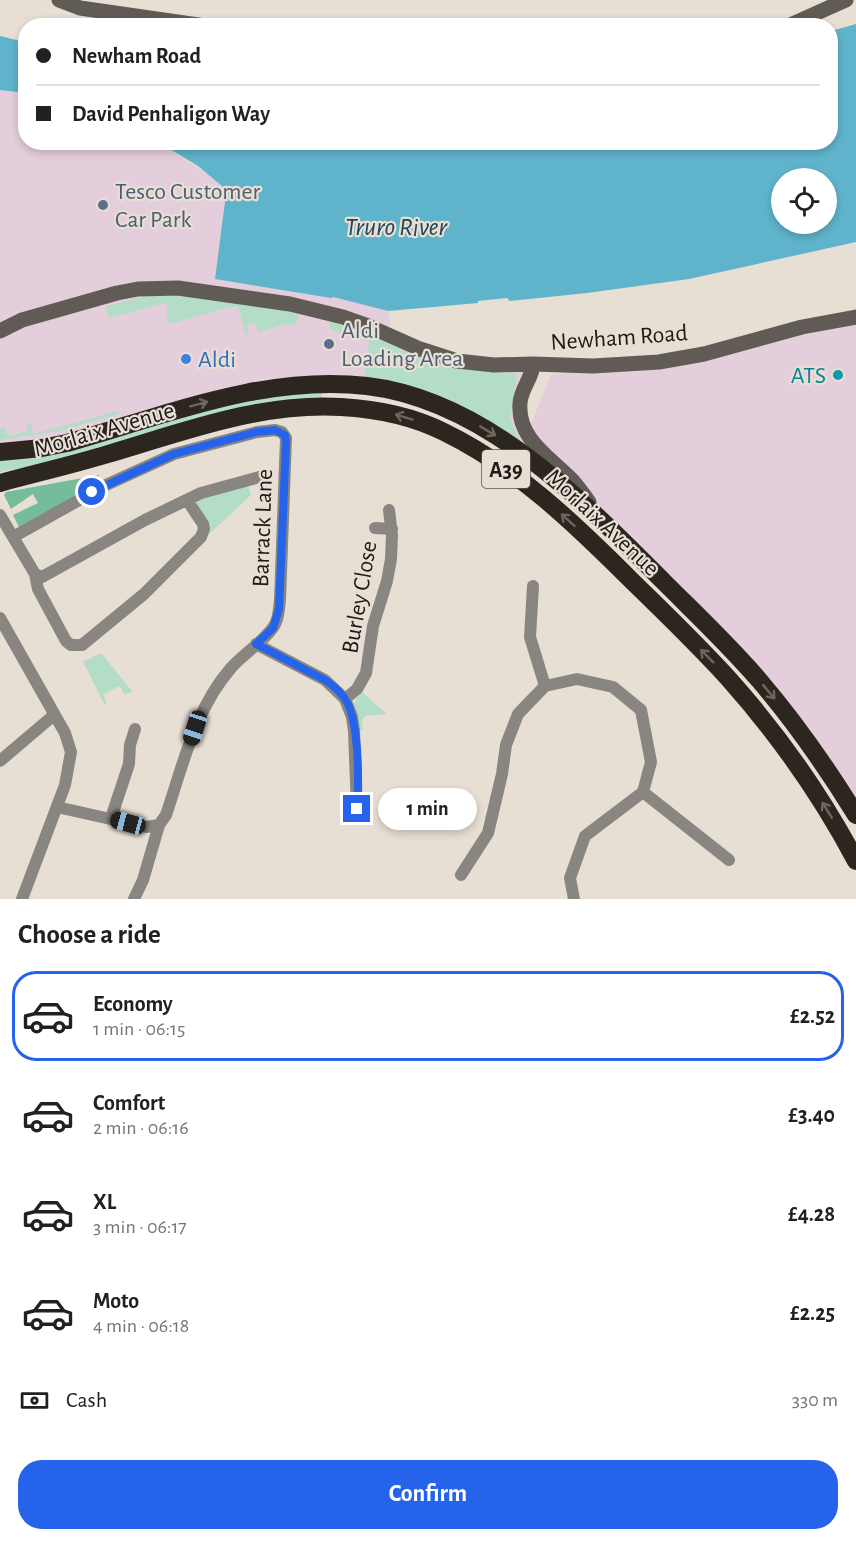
<!DOCTYPE html>
<meta charset="utf-8">
<style>
:root{--surface:#fff;--page:#f2f2f2;--text:#202124;--muted:#757577;--line:#e0e0e0;--accent:#2563eb}
body{margin:0;font-family:"Alegreya Sans",sans-serif;background:var(--page);color:var(--text);height:100vh;display:flex;flex-direction:column;font-size:22px;white-space:nowrap}
*{box-sizing:border-box;margin:0}
p{font-size:20px;color:var(--muted)}
.icon{flex:none;width:33px;height:33px;fill:none;stroke:currentColor;stroke-width:2;stroke-linecap:round;stroke-linejoin:round}
.map{position:relative;height:899px;overflow:hidden}
.details{display:flex;flex-direction:column;background:var(--surface);flex:1}
.details>*{flex:none}
.top-card{position:absolute;left:18px;top:18px;width:820px;height:132px;border-radius:24px;box-shadow:0 3px 9px #0003;display:grid;align-content:center;height:132px;padding:0 18px;background:var(--surface)}
.fabs{position:absolute;left:771px;top:168px;display:grid;gap:12px}
.fabs a{display:grid;place-items:center;width:66px;height:66px;border-radius:50%;background:var(--surface);box-shadow:0 3px 9px #0003;font-size:30px}
.end{position:absolute;width:27px;height:27px;margin:-14px;border:8px solid #2563eb;background:#fff;box-shadow:0 0 0 3px #fff}
.from{border-radius:50%}
.bubble{position:absolute;height:42px;border-radius:21px;background:var(--surface);box-shadow:0 3px 9px #0003;font-size:20px;font-weight:700;line-height:42px;text-align:center}
.car{position:absolute;width:18px;height:36px;margin:-18px -9px;border-radius:8px;box-shadow:0 0 4px 2px #0007;background:linear-gradient(#222 24%,#8ab4d8 0 40%,#222 0 76%,#8ab4d8 0 86%,#222 0)}
.top-card b{display:flex;align-items:center;gap:21px;height:57px;font-size:22px}
.top-card b+b{border-top:2px solid var(--line)}
.top-card i{width:15px;height:15px;background:var(--text)}
ul{padding:0;list-style:none}
li{display:flex;align-items:center;gap:18px;height:90px;margin:0 12px 9px;padding:0 6px;border:3px solid transparent;border-radius:24px}
li div{flex:1}
li b{display:block;font-size:22px}
li em{font-style:normal;font-weight:700}
li.active{border-color:var(--accent)}
li>.icon{width:54px;height:54px;stroke-width:1.5}
h2{padding:0 18px;font-size:27px;line-height:72px}
.pay{display:flex;align-items:center;gap:15px;height:66px;padding:0 18px;font-size:22px}
.pay p{margin-inline-start:auto}
.cta{display:flex;gap:12px;margin-top:auto;padding:12px 18px}
.cta a{flex:1;height:69px;border-radius:24px;background:var(--accent);color:#fff;font-size:24px;font-weight:700;line-height:69px;text-align:center}
.map>svg:first-child{display:block}
.commercial{fill:#e5cedb}
.green{fill:#b4ddc7}
.forest{fill:#75bd9a}
.water{fill:#5fb4cc;fill-rule:evenodd}
.lines{fill:none;stroke-linecap:round;stroke-linejoin:round}
.street{stroke:#898681;stroke-width:12}
.secondary{stroke:#605c55;stroke-width:15}
.highway{stroke:#2c261e;stroke-width:18}
.oneway{stroke:#6d665e}
.route{stroke:#2563eb;stroke-width:8}
.service-dot{fill:#5c6f8a;stroke:#e7ded4;stroke-width:2}
.shop-dot{fill:#3f7fe0;stroke:#e7ded4;stroke-width:2}
.culture-dot{fill:#0f9aa8;stroke:#e7ded4;stroke-width:2}
.labels{text-anchor:middle;stroke-width:4.5;stroke-linejoin:round;paint-order:stroke}
.shield{fill:#e7ded4;stroke:#5a554f;stroke-width:1.5}
.shield-label{font-size:22px;font-weight:bold;fill:#1d1a16}
.service-label{font-size:24px;fill:#4e5e75;stroke:#e7ded4;text-anchor:start}
.street-label{font-size:24px;fill:#1d1a16;stroke:#e7ded4}
.shop-label{font-size:24px;fill:#366cbe;stroke:#e7ded4;text-anchor:start}
.culture-label{font-size:24px;fill:#0d838f;stroke:#e7ded4;text-anchor:end}
.water-label{font-size:26px;font-style:italic;fill:#204651;stroke:#e7ded4}
</style>
<div class="map">
<svg width="856" height="899" viewBox="0 0 856 899">
<rect width="100%" height="100%" fill="#e7ded4"/>
<!-- commercial -->
<path class="commercial" d="M0 90 25 93 26 142 160 143 212 177 223 186 227 194 215 279 331 298 333 297 388 311 390 323 386 334 427 352 533 364 527 380V434L551 375 659 362 856 317V815L782 708 610 529 455 412 342 385 0 452Z"/>
<!-- green -->
<path class="green" d="M177 294 289 311 297 313 299 319 295 325 286 324 258 332 256 322 246 325 249 334 246 335 238 307 234 306 169 324 166 312 168 311 166 303 109 318 106 306 146 296Z
M332 321 365 332 420 358 439 364 466 370 517 374 510 416 513 426 521 443 364 378 369 342 331 330 329 324Z
M322 392V398L267 402 235 409 56 461 0 472V460L199 411 264 397Z
M118 411 119 414 59 431 0 440V429L5 427 8 436 28 431 26 425 31 424 33 434Z
M248 484 251 495 205 538 195 504 196 500Z
M101 653 132 691 125 695 120 686 103 694 107 704 105 705 83 662Z
M362 692 387 714 365 716 362 720 363 731H360L353 704Z"/>
<!-- forest -->
<path class="forest" d="M99 475 98 484 20 529 13 515 38 503 33 494 11 509 4 495 6 492Z"/>
<!-- water -->
<path class="water" d="M856 24V242L689 279 587 293 510 301 507 298 478 301V303L388 311 333 297 331 298 215 279 226 194 222 190V186L198 166 160 143 831 142V31ZM826 178V224H782V178Z
M0 36 25 42V93L0 90Z"/>
<g class="lines">
<!-- street -->
<path class="street" d="M0 515 13 537 106 485 174 454 257 432 275 430 282 432 286 438 280 600C279 607 279 615 276 622 271 636 242 655 231 668 195 709 183 765 166 815L159 825 143 880 134 899
M375 528 392 529
M13 537 35 574 42 577 145 520 201 493 263 476
M35 574 38 589 66 641 71 645H82L144 594 201 537 204 529 203 524 187 500
M533 586 530 637 545 686
M0 618 65 733 71 752 65 785 22 899
M256 644 325 680 345 699 352 717 354 731 357 809
M345 699 357 689 366 673 373 626 387 581 391 559 392 535 389 510
M0 761 54 715
M643 792 729 860
M57 807 146 827 159 825
M111 818 129 764 130 745 135 729
M461 875 488 833 502 774 506 745 518 714 545 686 577 679 613 687 641 710 651 762 643 792 585 836 570 878 574 899"/>
<!-- secondary -->
<path class="secondary" d="M59 0 80 8 205 26
M788 26 846 0
M0 331 22 320 117 293 138 289 178 288 290 304 343 317 366 325 420 349 457 361 494 365 533 364 593 366 659 362 704 354 802 327 856 317
M533 364C533 377 521 388 520 403 517 439 550 457 572 480 578 487 584 495 589 502"/>
<!-- highway -->
<path class="highway" d="M0 452 42 448 67 443C164 416 264 374 367 386 486 400 583 501 664 582 696 614 729 645 759 680 795 722 827 768 856 815
M0 483C36 473 72 465 108 454 183 432 261 402 341 407 377 409 412 416 444 432 516 467 575 524 631 580 664 612 697 644 728 678 778 734 821 795 856 861"/>
</g>
<!-- one-way arrows -->
<defs><path id="oneway-shaft" d="M-6 0H5M1.5-3L5.5 0L1.5 3" fill="none" stroke-width="1.6" stroke-linecap="round" stroke-linejoin="round" transform="scale(1.5)"/></defs>
<g class="oneway">
<use href="#oneway-shaft" transform="translate(199 404) rotate(-15)"/>
<use href="#oneway-shaft" transform="translate(404 417) rotate(-163)"/>
<use href="#oneway-shaft" transform="translate(488 431) rotate(31)"/>
<use href="#oneway-shaft" transform="translate(568 520) rotate(-138)"/>
<use href="#oneway-shaft" transform="translate(707 656) rotate(-135)"/>
<use href="#oneway-shaft" transform="translate(769 692) rotate(50)"/>
<use href="#oneway-shaft" transform="translate(827 810) rotate(-122)"/>
</g>
<g class="lines">
<!-- route -->
<path class="route" d="M92 492 174 454 256 432 275 430 285 435 286 442 279 609 273 628 256 644 325 680C334 686 343 694 348 704 359 729 359 781 357 809"/>
</g>
<!-- markers -->
<g class="service-dot">
<circle cx="103" cy="205" r="6"/>
<circle cx="329" cy="344" r="6"/>
</g>
<circle class="shop-dot" cx="186" cy="359" r="6"/>
<circle class="culture-dot" cx="838" cy="375" r="6"/>
<g class="labels">
<!-- shield labels -->
<rect class="shield" x="482" y="450" width="48" height="38" rx="4.5"/>
<g class="shield-label">
<text x="506" y="477">A39</text>
</g>
<!-- service labels -->
<g class="service-label">
<text x="115" y="199">Tesco Customer<tspan x="115" dy="28">Car Park</tspan></text>
<text x="341" y="338">Aldi<tspan x="341" dy="28">Loading Area</tspan></text>
</g>
<!-- street labels -->
<g class="street-label">
<text transform="translate(619 337) rotate(-4)" y="8">Newham Road</text>
<text transform="translate(104 429) rotate(-16)" y="8">Morlaix Avenue</text>
<text transform="translate(603 522) rotate(43)" y="8">Morlaix Avenue</text>
<text transform="translate(262 528) rotate(-88)" y="8">Barrack Lane</text>
<text transform="translate(359 597) rotate(-80)" y="8">Burley Close</text>
</g>
<!-- shop labels -->
<g class="shop-label">
<text x="198" y="367">Aldi</text>
</g>
<!-- culture labels -->
<g class="culture-label">
<text x="826" y="383">ATS</text>
</g>
<!-- water labels -->
<g class="water-label">
<text x="396" y="235">Truro River</text>
</g>
</g>
</svg>
<div class="fabs">
<a><svg class="icon" aria-label="locate" viewBox="0 0 24 24"><circle cx="12" cy="12" r="6"/><path d="M12 2v4M12 18v4M2 12h4M18 12h4"/></svg></a>
</div>
<i class="end from" style="left:92px;top:492px"></i>
<i class="end" style="left:357px;top:809px"></i>
<div class="bubble" style="left:378px;top:788px;width:99px">1 min</div>
<i class="car" style="left:195px;top:728px;rotate:198deg"></i>
<i class="car" style="left:128px;top:823px;rotate:285deg"></i>
<div class="top-card">
<b><i class="from"></i>Newham Road</b>
<b><i></i>David Penhaligon Way</b>
</div>
</div>
<section class="details">
<h2>Choose a ride</h2>
<ul>
<li class="active"><svg class="icon" aria-label="car" viewBox="0 0 24 24"><path d="M5 17H2v-5l4-1 3-4h7l3 4 3 1v5h-3M9 17h6M6 11h13"/><circle cx="7" cy="17" r="2"/><circle cx="17" cy="17" r="2"/></svg><div><b>Economy</b><p>1 min · 06:15</p></div><em>£2.52</em></li>
<li><svg class="icon" aria-label="car" viewBox="0 0 24 24"><path d="M5 17H2v-5l4-1 3-4h7l3 4 3 1v5h-3M9 17h6M6 11h13"/><circle cx="7" cy="17" r="2"/><circle cx="17" cy="17" r="2"/></svg><div><b>Comfort</b><p>2 min · 06:16</p></div><em>£3.40</em></li>
<li><svg class="icon" aria-label="car" viewBox="0 0 24 24"><path d="M5 17H2v-5l4-1 3-4h7l3 4 3 1v5h-3M9 17h6M6 11h13"/><circle cx="7" cy="17" r="2"/><circle cx="17" cy="17" r="2"/></svg><div><b>XL</b><p>3 min · 06:17</p></div><em>£4.28</em></li>
<li><svg class="icon" aria-label="car" viewBox="0 0 24 24"><path d="M5 17H2v-5l4-1 3-4h7l3 4 3 1v5h-3M9 17h6M6 11h13"/><circle cx="7" cy="17" r="2"/><circle cx="17" cy="17" r="2"/></svg><div><b>Moto</b><p>4 min · 06:18</p></div><em>£2.25</em></li>
</ul>
<div class="pay"><svg class="icon" aria-label="cash" viewBox="0 0 24 24"><path d="M3 7h18v10H3z"/><circle cx="12" cy="12" r="2"/></svg>Cash<p>330 m</p></div>
<div class="cta"><a>Confirm</a></div>
</section>
